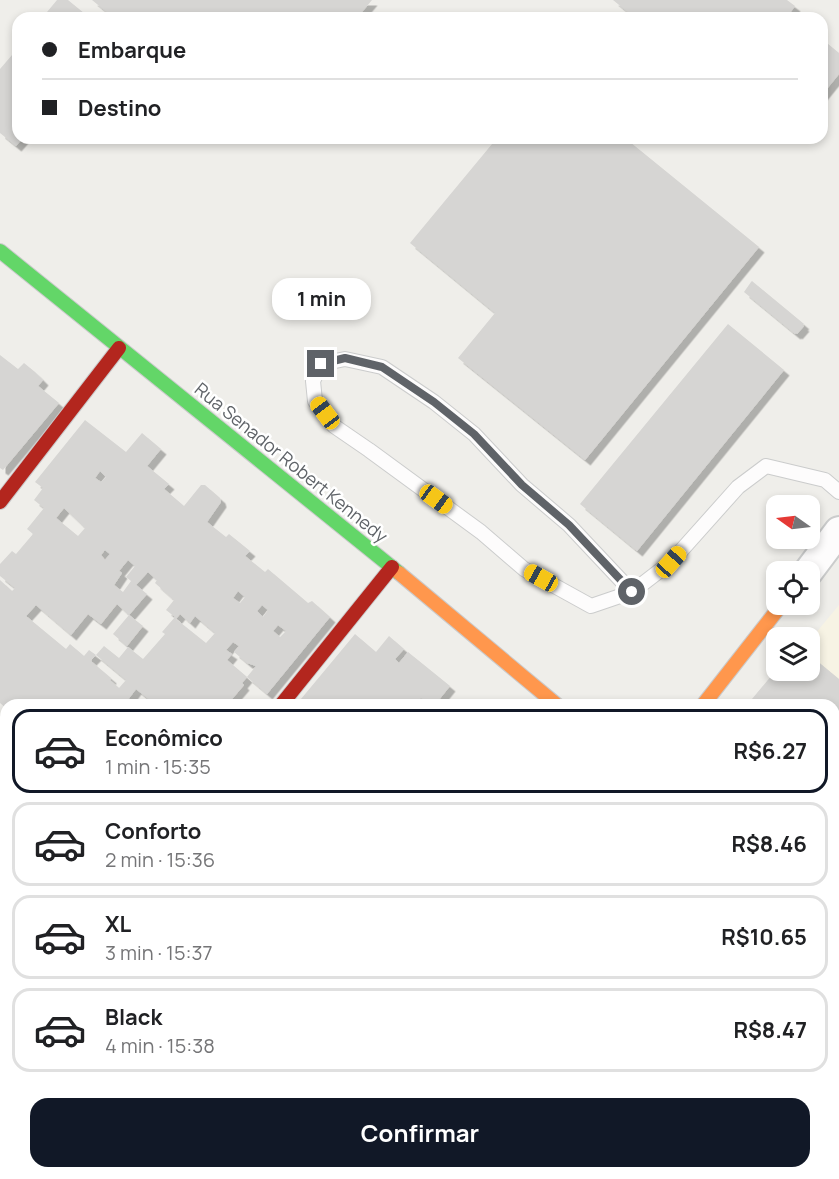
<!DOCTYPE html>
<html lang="pt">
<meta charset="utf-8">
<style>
:root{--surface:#fff;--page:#f2f2f2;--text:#202124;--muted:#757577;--line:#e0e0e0;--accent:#111827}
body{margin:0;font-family:Manrope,sans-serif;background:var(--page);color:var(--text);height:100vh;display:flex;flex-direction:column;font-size:22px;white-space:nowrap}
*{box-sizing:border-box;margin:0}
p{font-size:20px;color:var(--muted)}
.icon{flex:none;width:33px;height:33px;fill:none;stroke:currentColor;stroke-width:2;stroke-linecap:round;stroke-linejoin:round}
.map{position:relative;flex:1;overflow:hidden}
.drawer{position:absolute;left:0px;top:699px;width:840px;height:480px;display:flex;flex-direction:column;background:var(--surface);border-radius:18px 18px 0 0;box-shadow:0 3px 9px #0003}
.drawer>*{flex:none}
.hud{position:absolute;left:12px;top:12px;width:816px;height:132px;border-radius:18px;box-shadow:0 3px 9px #0003;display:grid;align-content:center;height:132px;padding:0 30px;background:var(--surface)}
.needle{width:39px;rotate:284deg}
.buttons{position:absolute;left:766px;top:495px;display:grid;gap:12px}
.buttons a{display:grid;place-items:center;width:54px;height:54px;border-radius:12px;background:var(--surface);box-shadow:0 3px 9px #0003;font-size:30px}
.end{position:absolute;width:27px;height:27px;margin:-14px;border:8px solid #5f6368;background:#fff;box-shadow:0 0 0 3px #fff}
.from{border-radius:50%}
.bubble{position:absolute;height:42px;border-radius:18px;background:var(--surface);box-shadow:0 3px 9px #0003;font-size:20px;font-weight:700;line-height:42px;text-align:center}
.car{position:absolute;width:18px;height:36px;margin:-18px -9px;border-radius:8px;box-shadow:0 0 4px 2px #0007;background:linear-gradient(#f5c518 24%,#345 0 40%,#f5c518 0 76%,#345 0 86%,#f5c518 0)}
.hud b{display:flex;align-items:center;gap:21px;height:57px;font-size:22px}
.hud b+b{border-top:2px solid var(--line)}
.hud i{width:15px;height:15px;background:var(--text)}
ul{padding:10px 0 0;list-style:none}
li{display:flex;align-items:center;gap:18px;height:84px;margin:0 12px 9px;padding:0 18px;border:3px solid var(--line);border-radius:18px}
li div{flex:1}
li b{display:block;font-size:22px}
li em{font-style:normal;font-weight:700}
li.active{border-color:var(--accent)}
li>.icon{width:54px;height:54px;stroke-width:1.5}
.action{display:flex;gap:12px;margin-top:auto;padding:12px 30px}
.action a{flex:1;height:69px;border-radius:18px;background:var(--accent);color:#fff;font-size:24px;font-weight:700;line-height:69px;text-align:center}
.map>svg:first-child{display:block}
.commercial{fill:#f7f3e4}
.building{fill:#d6d5d3;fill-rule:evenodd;filter:url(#shadow)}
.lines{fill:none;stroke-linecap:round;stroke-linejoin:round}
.lane-casing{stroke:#cbcccc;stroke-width:16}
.street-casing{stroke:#cbcccc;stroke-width:32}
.fast-casing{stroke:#cacacb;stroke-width:16}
.slow-casing{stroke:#cacacb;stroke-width:16}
.jam-casing{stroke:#cacacb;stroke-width:16}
.lane{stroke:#fdfcfc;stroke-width:14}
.street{stroke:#fdfcfc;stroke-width:28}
.fast{stroke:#63d668;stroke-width:14}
.slow{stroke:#ff974d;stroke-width:14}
.jam{stroke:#b3261e;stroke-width:14}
.route{stroke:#5f6368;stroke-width:8}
.labels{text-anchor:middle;stroke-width:5;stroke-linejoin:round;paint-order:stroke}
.street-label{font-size:18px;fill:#5f6368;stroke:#fff}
</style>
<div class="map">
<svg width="839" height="1179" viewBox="0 0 839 1179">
<defs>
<filter id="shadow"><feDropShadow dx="5.5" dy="5.5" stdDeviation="0" flood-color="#0004"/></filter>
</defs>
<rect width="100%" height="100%" fill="#efeeea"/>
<!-- commercial -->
<path class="commercial" d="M839 605V878L834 873V705H757L810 670V640Z"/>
<!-- building -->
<path class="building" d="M57 0H68L90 18H42Z
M92 0H372L357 18H114Z
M613 0H787L795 6 790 13 796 18H635Z
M822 39 839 53V74L822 95Z
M18 48V138H23L16 146 0 133V69Z
M497 138H625L759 247 585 460 458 358 495 313 410 243Z
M752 281 804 324 802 325 804 326 797 334 796 333 795 334 744 292 751 282Z
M728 324 784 370 637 551 580 504Z
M0 355 18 369 24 363 35 372 43 380 38 386 59 403 3 470 0 468Z
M85 420 126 452 142 433 161 449 147 466 169 484 164 489 184 506 201 485H205L220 498 221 502 207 522 226 537 229 534 250 551 245 556 265 572 268 569 308 603 312 601 330 617 267 694 247 677 256 666 247 663 234 652 239 646 233 642 226 650 232 654 227 660 247 677 242 683 244 685 227 705H156L136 689 124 705H6V708L0 703V580L12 591 15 588 0 576V564L12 551 16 554 33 534 27 529 44 508 34 500 43 488 35 482ZM100 471 106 477 101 482 95 478ZM64 508 85 528 78 536 56 518ZM105 550 110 554 105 560 101 555ZM128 560 135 566 126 577 131 581 123 592 114 585 122 573 119 571ZM148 572 157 580 155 583 174 600 166 610 175 617 162 632 165 634 143 659 128 647 119 658 104 646 96 655 126 680 119 688 110 680 111 678 92 662 91 660 96 655 89 650 84 656 70 644 66 649 26 616 36 605 71 635 88 614 101 624 117 604 129 615 147 594 136 585ZM238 591 245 597 240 603 233 598ZM262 605 268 610 263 617 257 611ZM180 614 190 623 195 616 215 633 206 643 176 619ZM278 625 286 631 280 637 273 631Z
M129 615 143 626 127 646 113 634Z
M355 634 376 652 389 636 404 649 395 659 399 663 408 652 450 686 438 701 443 705H431L421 698 419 700 425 705H296Z
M810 655 839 679V879L834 875V705H747L777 669V670H810Z
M0 821 6 826V933L0 941Z
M6 937V978L0 973V945Z
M0 996 6 1001V1027L1 1033 6 1037V1058L0 1053Z
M834 1026 839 1030V1133L834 1129Z
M6 1073V1120L0 1127V1081Z
M0 1130 4 1133 6 1131V1173H39L34 1179H0Z
M834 1133 839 1137V1179H810L802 1173H834Z
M46 1173H80L87 1179H41Z
M97 1173H140L147 1179H92Z
M150 1173H279L275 1179H250L245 1175 242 1179H157Z
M403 1173H540L535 1179H410Z
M580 1173H738L745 1179H575Z
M756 1173H777L772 1179H764Z"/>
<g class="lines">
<!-- lane casing -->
<g class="lane-casing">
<path id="lane" d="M632 592 569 525 522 485 474 434 434 402 382 367 345 359 321 364 313 381 315 401 334 426 369 450 481 532 524 569 591 606 632 592 671 562 738 487 766 466 825 480 839 492
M381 1173 389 1179"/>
</g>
<!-- street casing -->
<g class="street-casing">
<path id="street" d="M808 572 839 531
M0 778 6 783
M790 1178 791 1179
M315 1179 320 1173"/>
</g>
<!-- fast casing -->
<g class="fast-casing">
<path id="fast" d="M0 251 399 573"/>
</g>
<!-- slow casing -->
<g class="slow-casing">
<path id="slow" d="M399 573 557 705
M703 705 782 604
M834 935 839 939"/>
</g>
<!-- jam casing -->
<g class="jam-casing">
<path id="jam" d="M0 502 119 348
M281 705 392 567"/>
</g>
<!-- lane -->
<use href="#lane" class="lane"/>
<!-- street -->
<use href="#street" class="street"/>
<!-- fast -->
<use href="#fast" class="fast"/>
<!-- slow -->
<use href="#slow" class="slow"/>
<!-- jam -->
<use href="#jam" class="jam"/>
</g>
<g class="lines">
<!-- route -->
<path class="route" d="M321 364 345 358 382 367 434 402 474 434 522 485 569 525 632 592"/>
</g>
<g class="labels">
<!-- street labels -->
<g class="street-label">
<text transform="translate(291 463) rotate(39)" y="6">Rua Senador Robert Kennedy</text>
</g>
</g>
</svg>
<div class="buttons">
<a><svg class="needle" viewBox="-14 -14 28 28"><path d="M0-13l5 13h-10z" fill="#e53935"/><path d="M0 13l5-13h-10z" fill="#757577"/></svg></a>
<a><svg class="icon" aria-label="locate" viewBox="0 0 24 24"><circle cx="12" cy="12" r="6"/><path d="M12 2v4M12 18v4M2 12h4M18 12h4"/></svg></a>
<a><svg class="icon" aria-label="layers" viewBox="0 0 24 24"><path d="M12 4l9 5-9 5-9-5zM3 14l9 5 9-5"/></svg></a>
</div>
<i class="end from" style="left:632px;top:592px"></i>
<i class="end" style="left:321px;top:364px"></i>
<div class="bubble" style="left:272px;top:278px;width:99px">1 min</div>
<i class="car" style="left:325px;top:413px;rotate:323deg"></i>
<i class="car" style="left:436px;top:499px;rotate:126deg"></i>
<i class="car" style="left:671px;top:562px;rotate:42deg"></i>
<i class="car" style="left:541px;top:578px;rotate:299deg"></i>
<div class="hud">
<b><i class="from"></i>Embarque</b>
<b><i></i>Destino</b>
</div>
<section class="drawer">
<ul>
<li class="active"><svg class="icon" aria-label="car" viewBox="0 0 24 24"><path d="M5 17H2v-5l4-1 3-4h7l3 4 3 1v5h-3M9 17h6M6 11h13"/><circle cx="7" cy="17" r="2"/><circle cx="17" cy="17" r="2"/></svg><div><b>Econômico</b><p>1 min · 15:35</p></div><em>R$6.27</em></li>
<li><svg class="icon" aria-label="car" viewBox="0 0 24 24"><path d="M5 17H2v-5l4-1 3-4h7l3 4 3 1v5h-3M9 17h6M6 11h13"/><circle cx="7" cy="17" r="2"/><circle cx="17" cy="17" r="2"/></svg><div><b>Conforto</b><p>2 min · 15:36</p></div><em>R$8.46</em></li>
<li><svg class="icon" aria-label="car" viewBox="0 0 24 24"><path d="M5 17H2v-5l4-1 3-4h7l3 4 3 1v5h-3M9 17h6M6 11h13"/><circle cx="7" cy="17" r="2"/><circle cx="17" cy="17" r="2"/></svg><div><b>XL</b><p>3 min · 15:37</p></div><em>R$10.65</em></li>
<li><svg class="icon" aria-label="car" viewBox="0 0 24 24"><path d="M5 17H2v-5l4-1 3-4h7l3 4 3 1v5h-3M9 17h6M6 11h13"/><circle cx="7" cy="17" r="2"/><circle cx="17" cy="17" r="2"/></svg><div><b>Black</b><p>4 min · 15:38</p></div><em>R$8.47</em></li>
</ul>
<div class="action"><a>Confirmar</a></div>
</section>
</div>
